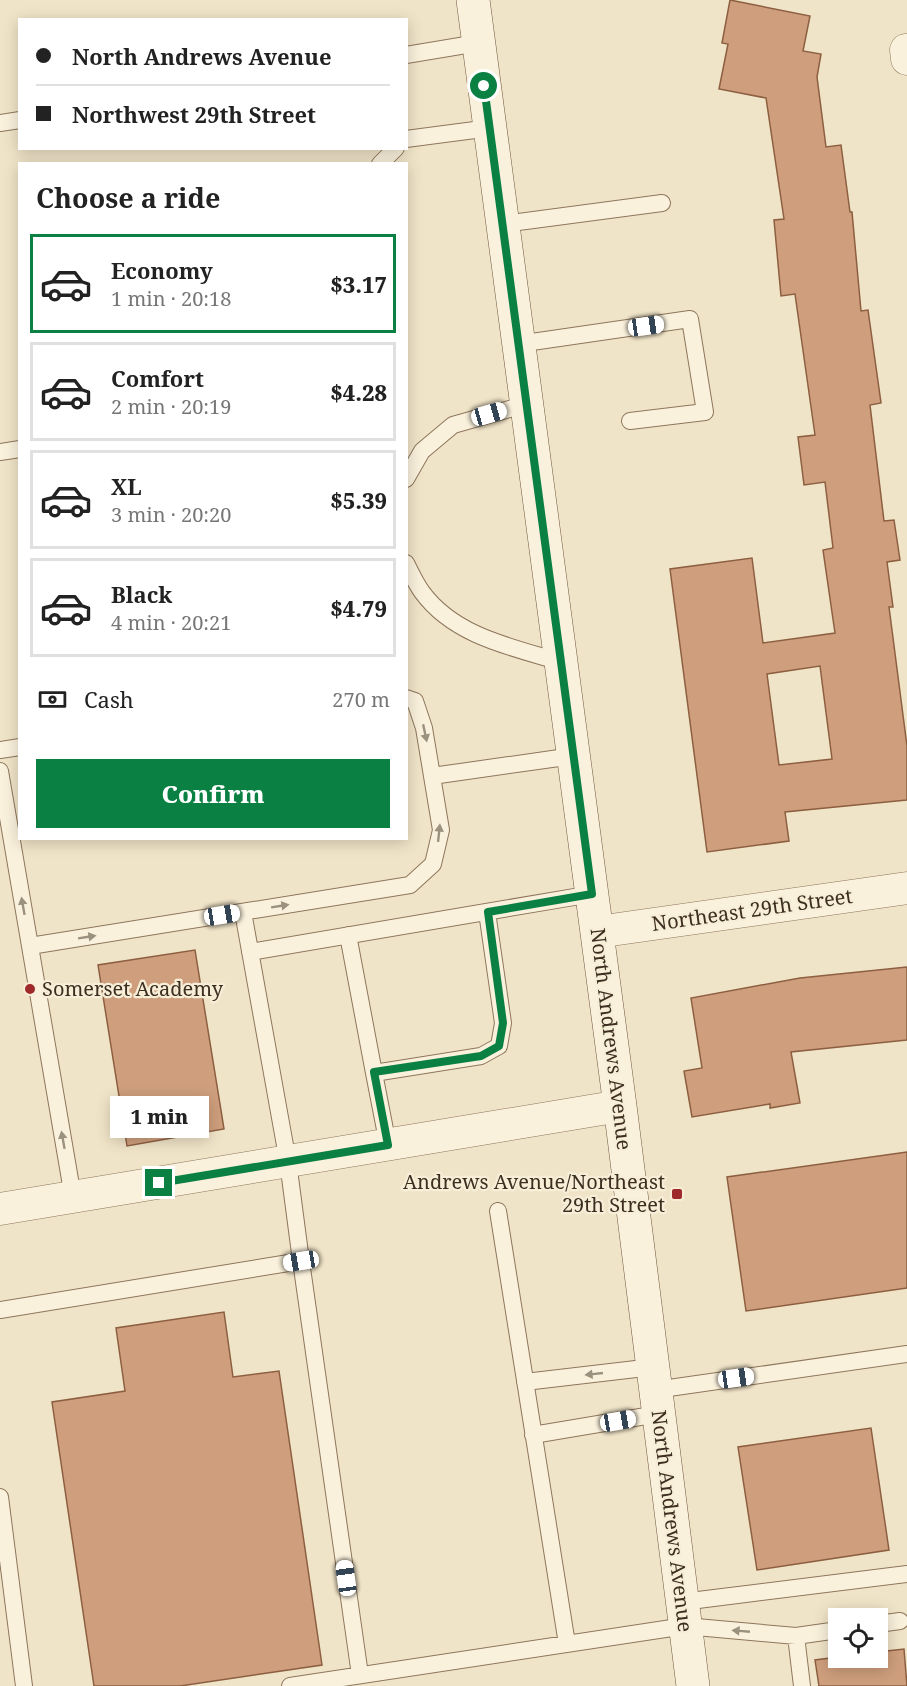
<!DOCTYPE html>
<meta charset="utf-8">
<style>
:root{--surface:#fff;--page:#f2f2f2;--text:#222;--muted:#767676;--line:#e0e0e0;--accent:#0b8043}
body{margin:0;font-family:"Noto Serif",serif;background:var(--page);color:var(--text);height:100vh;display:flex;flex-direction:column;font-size:22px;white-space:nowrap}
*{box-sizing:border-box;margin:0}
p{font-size:20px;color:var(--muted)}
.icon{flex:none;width:33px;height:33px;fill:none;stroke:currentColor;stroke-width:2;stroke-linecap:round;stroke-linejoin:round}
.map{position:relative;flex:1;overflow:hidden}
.details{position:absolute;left:18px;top:162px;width:390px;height:678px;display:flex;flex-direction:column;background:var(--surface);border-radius:0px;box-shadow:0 3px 15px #0003}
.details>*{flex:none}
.top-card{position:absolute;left:18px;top:18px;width:390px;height:132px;border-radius:0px;box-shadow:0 3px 15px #0003;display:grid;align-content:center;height:132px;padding:0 18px;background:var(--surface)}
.controls{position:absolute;left:828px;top:1608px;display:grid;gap:12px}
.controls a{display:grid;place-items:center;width:60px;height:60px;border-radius:0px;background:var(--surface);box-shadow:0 3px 15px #0003;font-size:30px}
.end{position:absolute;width:27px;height:27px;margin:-14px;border:8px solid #0b8043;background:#fff;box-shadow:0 0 0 3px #fff}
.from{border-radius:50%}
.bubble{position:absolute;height:42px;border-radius:0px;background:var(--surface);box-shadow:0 3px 15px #0003;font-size:20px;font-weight:800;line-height:42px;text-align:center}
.car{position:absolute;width:18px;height:36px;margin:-18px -9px;border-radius:8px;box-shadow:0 0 4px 2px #0007;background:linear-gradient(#fff 24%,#345 0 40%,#fff 0 76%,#345 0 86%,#fff 0)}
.top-card b{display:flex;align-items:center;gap:21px;height:57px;font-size:22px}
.top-card b+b{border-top:2px solid var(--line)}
.top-card i{width:15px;height:15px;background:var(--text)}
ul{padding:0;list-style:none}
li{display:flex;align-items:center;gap:18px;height:99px;margin:0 12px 9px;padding:0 6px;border:3px solid var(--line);border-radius:0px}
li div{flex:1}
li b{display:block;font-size:22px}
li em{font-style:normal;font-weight:800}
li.active{border-color:var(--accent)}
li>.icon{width:54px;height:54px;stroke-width:1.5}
h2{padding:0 18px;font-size:27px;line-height:72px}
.pay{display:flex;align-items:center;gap:15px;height:66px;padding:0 18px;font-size:22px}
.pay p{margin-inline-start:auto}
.button{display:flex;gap:12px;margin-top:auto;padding:12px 18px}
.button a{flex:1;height:69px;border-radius:0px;background:var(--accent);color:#fff;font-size:24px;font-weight:800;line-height:69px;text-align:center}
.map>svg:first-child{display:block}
.building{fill:#cf9f7d;stroke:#8d5f41;stroke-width:1.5;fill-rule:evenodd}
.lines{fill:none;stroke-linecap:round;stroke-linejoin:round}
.lane-casing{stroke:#8d765c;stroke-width:18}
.street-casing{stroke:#8d765c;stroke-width:33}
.secondary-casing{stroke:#6f573f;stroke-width:34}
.lane{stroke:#faf1dc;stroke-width:16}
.street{stroke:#faf1dc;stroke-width:32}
.secondary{stroke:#faf1dc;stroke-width:33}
.oneway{fill:#9c907e}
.route{stroke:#0b8043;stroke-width:8}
.poi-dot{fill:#9e2a2b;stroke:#f7eed8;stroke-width:2}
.labels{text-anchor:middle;stroke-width:4.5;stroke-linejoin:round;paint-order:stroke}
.street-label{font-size:20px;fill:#3d2e20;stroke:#f7eed8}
.poi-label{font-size:20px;fill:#3d2e20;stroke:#f7eed8;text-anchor:start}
</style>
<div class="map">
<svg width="907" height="1686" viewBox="0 0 907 1686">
<rect width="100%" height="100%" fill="#f0e4c8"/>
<!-- building -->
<path class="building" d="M730 0 810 16 803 51 821 54 817 77 826 147 841 145 850 212H852L861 311 868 310 881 403 870 405 884 521 894 520 900 560 887 562 893 607H889L907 746V800L785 812 789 841 707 852 670 569 752 558 763 643 835 633 823 550 833 548 825 482 804 485 798 437 815 435 795 294 781 296 774 220 784 219 766 98 719 89 728 44 722 43ZM820 666 832 759 779 765 767 674Z
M195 950 224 1129 127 1146 98 965Z
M907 967V1040L791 1052 800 1103 770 1108V1104L692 1117 684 1071 702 1068 691 998 800 978Z
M907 1152V1288L746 1311 727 1177Z
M224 1312 233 1377 279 1371 322 1665 180 1686H94L52 1402 125 1391 116 1328Z
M871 1428 889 1550 757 1570 738 1447Z
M904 1649 907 1686H819L815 1660 838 1657 878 1658V1652Z"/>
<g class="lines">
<!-- lane casing -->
<g class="lane-casing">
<path id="lane" d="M406 55 478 43
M0 123 20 120
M406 139 490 128
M380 164 396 148
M503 224 662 203
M518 344 690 319 705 412 630 421
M0 452 20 449
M406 479 422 451 453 425 527 404
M406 563C411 573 416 584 422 592 454 636 511 647 561 662
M0 750 20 747
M0 771 73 1197
M432 776 573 756
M243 912 288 1162 301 1261
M348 935 374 1073 481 1056 499 1046 503 1023 487 912
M30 946 410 885 433 864 441 830 424 728 415 701 406 698
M250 952 592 894
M374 1073 388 1145
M498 1211 567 1644
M0 1310 301 1261 360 1675
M525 1382 653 1367
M655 1390 907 1354
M533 1435 658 1414
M0 1497 24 1686
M682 1602 907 1574
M878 1624 900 1621
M796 1636 802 1686
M290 1686 685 1626 796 1636 838 1630"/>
</g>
<!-- street casing -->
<g class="street-casing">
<path id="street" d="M906 50 907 59
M597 932 907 888
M0 1209 620 1106"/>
</g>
<!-- secondary casing -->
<g class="secondary-casing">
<path id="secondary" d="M473 0 620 1106 693 1686"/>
</g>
<!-- lane -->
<use href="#lane" class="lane"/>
<!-- street -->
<use href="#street" class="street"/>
<!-- secondary -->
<use href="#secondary" class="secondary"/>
</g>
<!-- one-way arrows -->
<defs><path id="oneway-solid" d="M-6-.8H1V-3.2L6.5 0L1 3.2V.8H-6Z" transform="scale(1.5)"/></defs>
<g class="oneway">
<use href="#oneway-solid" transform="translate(425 733) rotate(78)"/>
<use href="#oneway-solid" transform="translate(439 833) rotate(-84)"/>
<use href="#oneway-solid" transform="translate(23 906) rotate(-100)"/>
<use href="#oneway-solid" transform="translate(280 906) rotate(-9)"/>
<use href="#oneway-solid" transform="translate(87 937) rotate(-9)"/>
<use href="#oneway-solid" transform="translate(63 1140) rotate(-100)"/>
<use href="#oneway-solid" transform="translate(594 1374) rotate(174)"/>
<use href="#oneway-solid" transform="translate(741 1631) rotate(-175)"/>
</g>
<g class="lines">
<!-- route -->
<path class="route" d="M159 1183 388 1145 374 1072 481 1056 499 1046 503 1023 488 912 592 894 484 86"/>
</g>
<!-- markers -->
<g class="poi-dot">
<circle cx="30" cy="989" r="6"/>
<rect x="671" y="1188" width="12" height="12" rx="3"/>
</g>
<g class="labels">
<!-- street labels -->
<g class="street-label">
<text transform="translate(752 910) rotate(-8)" y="7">Northeast 29th Street</text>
<text transform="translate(611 1039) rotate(83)" y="7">North Andrews Avenue</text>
<text transform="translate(672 1521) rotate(83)" y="7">North Andrews Avenue</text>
</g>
<!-- poi labels -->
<g class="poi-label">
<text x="42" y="996">Somerset Academy</text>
<text x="665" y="1189" text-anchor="end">Andrews Avenue/Northeast<tspan x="665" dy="23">29th Street</tspan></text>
</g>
</g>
</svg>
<div class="controls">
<a><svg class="icon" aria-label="locate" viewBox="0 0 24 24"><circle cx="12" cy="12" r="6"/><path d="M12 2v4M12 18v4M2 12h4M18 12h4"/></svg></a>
</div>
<i class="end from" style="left:484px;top:86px"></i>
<i class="end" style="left:159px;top:1183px"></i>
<div class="bubble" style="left:110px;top:1096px;width:99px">1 min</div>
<i class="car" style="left:646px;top:326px;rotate:82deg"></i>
<i class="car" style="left:489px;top:414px;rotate:74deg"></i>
<i class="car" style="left:222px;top:915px;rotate:81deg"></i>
<i class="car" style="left:301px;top:1261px;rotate:261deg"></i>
<i class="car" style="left:736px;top:1378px;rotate:82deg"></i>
<i class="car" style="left:618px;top:1421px;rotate:80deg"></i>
<i class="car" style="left:346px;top:1578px;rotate:352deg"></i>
<div class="top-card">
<b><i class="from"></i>North Andrews Avenue</b>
<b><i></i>Northwest 29th Street</b>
</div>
<section class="details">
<h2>Choose a ride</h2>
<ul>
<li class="active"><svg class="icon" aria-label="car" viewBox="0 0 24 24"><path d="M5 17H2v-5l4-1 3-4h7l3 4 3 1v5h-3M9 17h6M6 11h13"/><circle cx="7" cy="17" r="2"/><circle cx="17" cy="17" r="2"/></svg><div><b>Economy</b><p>1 min · 20:18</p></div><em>$3.17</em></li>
<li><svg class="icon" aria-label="car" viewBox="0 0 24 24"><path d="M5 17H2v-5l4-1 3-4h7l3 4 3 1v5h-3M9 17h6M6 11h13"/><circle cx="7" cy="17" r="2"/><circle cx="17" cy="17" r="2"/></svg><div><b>Comfort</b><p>2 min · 20:19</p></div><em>$4.28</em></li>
<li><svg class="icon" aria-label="car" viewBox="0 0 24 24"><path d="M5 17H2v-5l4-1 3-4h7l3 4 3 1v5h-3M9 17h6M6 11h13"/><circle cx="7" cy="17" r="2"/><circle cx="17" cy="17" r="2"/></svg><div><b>XL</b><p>3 min · 20:20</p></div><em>$5.39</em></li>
<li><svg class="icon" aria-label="car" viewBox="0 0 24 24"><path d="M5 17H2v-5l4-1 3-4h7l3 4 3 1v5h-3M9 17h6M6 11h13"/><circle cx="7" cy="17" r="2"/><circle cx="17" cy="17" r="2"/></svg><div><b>Black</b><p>4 min · 20:21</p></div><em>$4.79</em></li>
</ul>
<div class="pay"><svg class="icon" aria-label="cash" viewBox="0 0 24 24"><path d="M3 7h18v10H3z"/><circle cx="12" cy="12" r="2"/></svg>Cash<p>270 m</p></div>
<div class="button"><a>Confirm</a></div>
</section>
</div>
